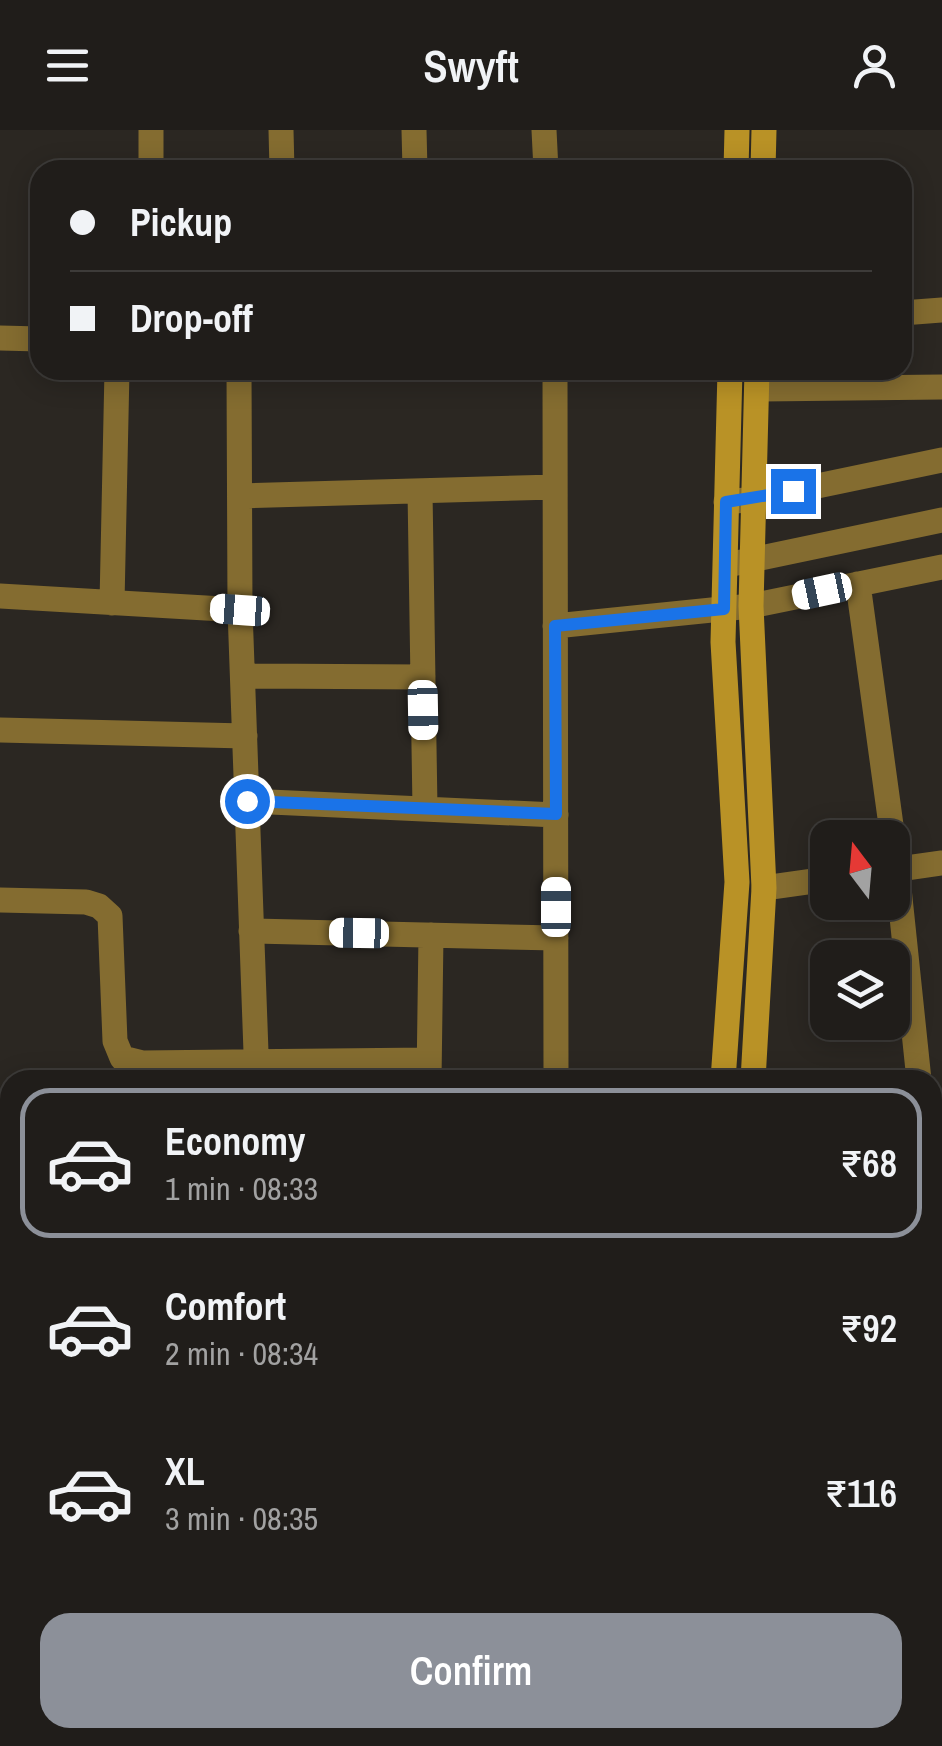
<!DOCTYPE html>
<meta charset="utf-8">
<style>
:root{--surface:#201d1a;--page:#2d2a27;--text:#f1f3f6;--muted:#a2a2a2;--line:#3d3b39;--accent:#8c9099}
body{margin:0;font-family:"Archivo Narrow",sans-serif;background:var(--page);color:var(--text);height:100vh;display:flex;flex-direction:column;font-size:38px;white-space:nowrap}
*{box-sizing:border-box;margin:0}
p{font-size:32px;color:var(--muted)}
.icon{flex:none;width:55px;height:55px;fill:none;stroke:currentColor;stroke-width:2;stroke-linecap:round;stroke-linejoin:round}
.map{position:relative;flex:1;overflow:hidden}
.drawer{position:absolute;left:0px;top:940px;width:942px;height:678px;display:flex;flex-direction:column;background:var(--surface);border-radius:30px 30px 0 0;box-shadow:0 5px 25px #0003,0 0 0 2px var(--line)}
.drawer>*{flex:none}
.hud{position:absolute;left:30px;top:30px;width:882px;height:220px;border-radius:30px;box-shadow:0 5px 25px #0003,0 0 0 2px var(--line);display:grid;align-content:center;height:220px;padding:0 40px;background:var(--surface)}
.needle{width:65px;rotate:344deg}
.tools{position:absolute;left:810px;top:690px;display:grid;gap:20px}
.tools a{display:grid;place-items:center;width:100px;height:100px;border-radius:20px;background:var(--surface);box-shadow:0 5px 25px #0003,0 0 0 2px var(--line);font-size:50px}
.end{position:absolute;width:45px;height:45px;margin:-22px;border:12px solid #1a73e8;background:#fff;box-shadow:0 0 0 5px #fff}
.from{border-radius:50%}
.car{position:absolute;width:30px;height:60px;margin:-30px -15px;border-radius:12px;box-shadow:0 0 8px 2px #0007;background:linear-gradient(#fff 24%,#345 0 40%,#fff 0 76%,#345 0 86%,#fff 0)}
.hud b{display:flex;align-items:center;gap:35px;height:95px;font-size:38px}
.hud b+b{border-top:2px solid var(--line)}
.hud i{width:25px;height:25px;background:var(--text)}
ul{padding:18px 0 0;list-style:none}
li{display:flex;align-items:center;gap:30px;height:150px;margin:0 20px 15px;padding:0 20px;border:5px solid transparent;border-radius:30px}
li div{flex:1}
li b{display:block;font-size:38px}
li em{font-style:normal;font-weight:600}
li.active{border-color:var(--accent)}
li>.icon{width:90px;height:90px;stroke-width:1.5}
.primary-button{display:flex;gap:20px;margin-top:auto;padding:20px 40px}
.primary-button a{flex:1;height:115px;border-radius:30px;background:var(--accent);color:#fff;font-size:40px;font-weight:600;line-height:115px;text-align:center}
header{display:flex;justify-content:space-between;align-items:center;height:130px;padding:0 40px;background:var(--surface);font-size:45px;font-weight:600}
.map>svg:first-child{display:block}
.lines{fill:none;stroke-linecap:round;stroke-linejoin:round}
.street{stroke:#846c30;stroke-width:25}
.secondary{stroke:#b99226;stroke-width:25}
.route{stroke:#1a73e8;stroke-width:12}
</style>
<header><svg class="icon" aria-label="menu" viewBox="0 0 24 24"><path d="M4 6h16M4 12h16M4 18h16"/></svg>Swyft<svg class="icon" aria-label="person" viewBox="0 0 24 24"><circle cx="12" cy="8" r="4"/><path d="M4 21q1-7 8-7t8 7"/></svg></header>
<div class="map">
<svg width="942" height="1616" viewBox="0 0 942 1616">
<rect width="100%" height="100%" fill="#2b2722"/>
<g class="lines">
<!-- street -->
<path class="street" d="M151 0V40
M281 0 282 40
M414 0 415 40
M544 0 546 40
M902 183 942 180
M0 208 40 209
M239 240 240 480 257 950
M555 240 556 950
M757 259 942 257
M420 361 425 679
M240 366 555 357
M726 372 755 369 942 330
M732 434 942 390
M858 454 897 739 919 950
M0 466 240 480
M112 473 117 240
M555 496 751 476 942 437
M243 546 423 547
M0 600 245 606
M247 671 556 685
M892 740 942 733
M764 758 828 749
M0 770 86 772 99 776 110 786 115 911 122 928 142 933 429 930
M251 801 556 808
M429 950 431 805
M0 1058 10 1060
M932 1071 942 1160
M0 1145 10 1146
M0 1241 10 1240
M0 1360 10 1362
M0 1463 10 1465
M0 1564 10 1566
M209 1608 251 1616
M339 1608V1616
M417 1608 418 1616
M122 1616 124 1608
M558 1616 559 1608"/>
<!-- secondary -->
<path class="secondary" d="M736 40 737 0
M763 40 764 0
M723 950 737 752 723 512 730 240
M753 950 764 758 751 476 757 240
M655 1616 656 1608
M691 1616V1608"/>
</g>
<g class="lines">
<!-- route -->
<path class="route" d="M247 671 556 684 555 496 724 479 726 372 793 361"/>
</g>
</svg>
<div class="tools">
<a><svg class="needle" viewBox="-14 -14 28 28"><path d="M0-13l5 13h-10z" fill="#e53935"/><path d="M0 13l5-13h-10z" fill="#a2a2a2"/></svg></a>
<a><svg class="icon" aria-label="layers" viewBox="0 0 24 24"><path d="M12 4l9 5-9 5-9-5zM3 14l9 5 9-5"/></svg></a>
</div>
<i class="end from" style="left:247px;top:671px"></i>
<i class="end" style="left:793px;top:361px"></i>
<i class="car" style="left:822px;top:461px;rotate:258deg"></i>
<i class="car" style="left:240px;top:480px;rotate:274deg"></i>
<i class="car" style="left:423px;top:580px;rotate:179deg"></i>
<i class="car" style="left:556px;top:777px;rotate:0deg"></i>
<i class="car" style="left:359px;top:803px;rotate:271deg"></i>
<div class="hud">
<b><i class="from"></i>Pickup</b>
<b><i></i>Drop-off</b>
</div>
<section class="drawer">
<ul>
<li class="active"><svg class="icon" aria-label="car" viewBox="0 0 24 24"><path d="M5 17H2v-5l4-1 3-4h7l3 4 3 1v5h-3M9 17h6M6 11h13"/><circle cx="7" cy="17" r="2"/><circle cx="17" cy="17" r="2"/></svg><div><b>Economy</b><p>1 min · 08:33</p></div><em>₹68</em></li>
<li><svg class="icon" aria-label="car" viewBox="0 0 24 24"><path d="M5 17H2v-5l4-1 3-4h7l3 4 3 1v5h-3M9 17h6M6 11h13"/><circle cx="7" cy="17" r="2"/><circle cx="17" cy="17" r="2"/></svg><div><b>Comfort</b><p>2 min · 08:34</p></div><em>₹92</em></li>
<li><svg class="icon" aria-label="car" viewBox="0 0 24 24"><path d="M5 17H2v-5l4-1 3-4h7l3 4 3 1v5h-3M9 17h6M6 11h13"/><circle cx="7" cy="17" r="2"/><circle cx="17" cy="17" r="2"/></svg><div><b>XL</b><p>3 min · 08:35</p></div><em>₹116</em></li>
</ul>
<div class="primary-button"><a>Confirm</a></div>
</section>
</div>
